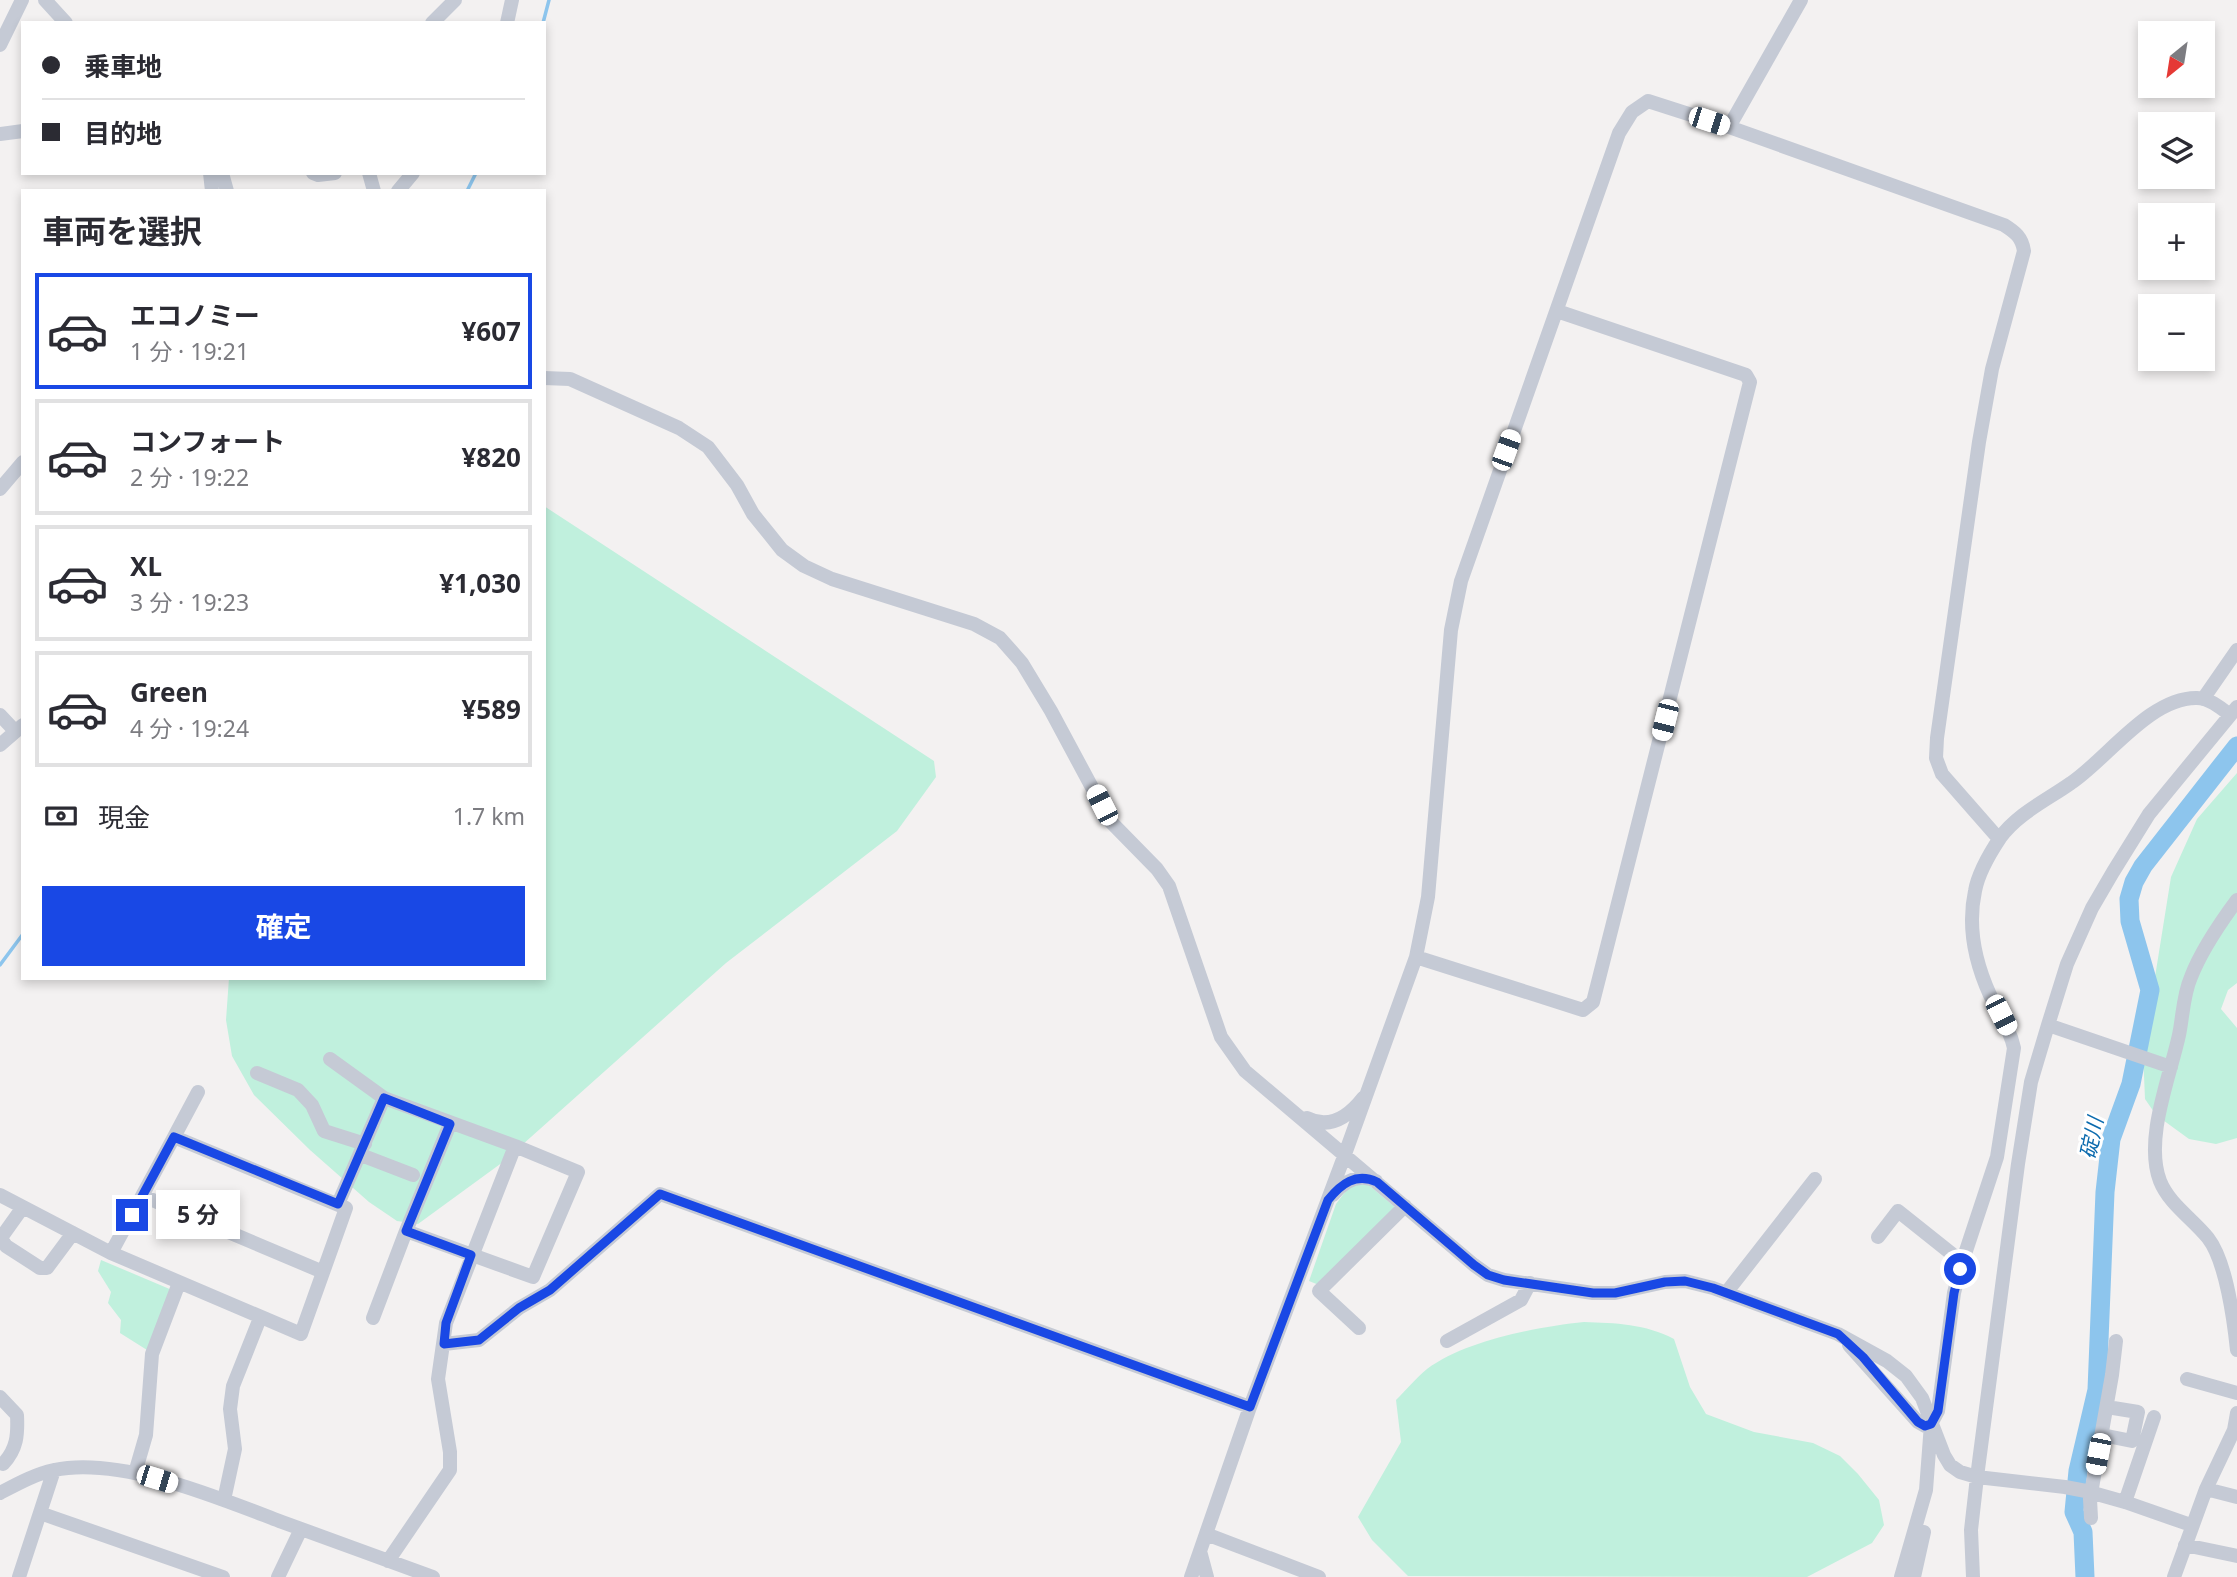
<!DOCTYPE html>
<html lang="ja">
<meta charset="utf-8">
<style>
:root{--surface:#fff;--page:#f7f7f7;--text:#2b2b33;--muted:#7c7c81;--line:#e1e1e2;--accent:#1948e5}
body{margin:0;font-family:"Noto Sans","Noto Sans JP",sans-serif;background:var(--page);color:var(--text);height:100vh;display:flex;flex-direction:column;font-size:26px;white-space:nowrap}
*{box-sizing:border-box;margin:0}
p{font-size:23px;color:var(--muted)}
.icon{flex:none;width:38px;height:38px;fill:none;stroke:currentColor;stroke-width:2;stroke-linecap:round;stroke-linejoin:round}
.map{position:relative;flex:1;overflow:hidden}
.side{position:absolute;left:21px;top:189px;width:525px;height:791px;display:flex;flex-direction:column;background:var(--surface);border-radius:0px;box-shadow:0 4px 10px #0003}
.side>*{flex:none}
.banner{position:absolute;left:21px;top:21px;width:525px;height:154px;border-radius:0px;box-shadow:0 4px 10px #0003;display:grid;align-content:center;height:154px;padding:0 21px;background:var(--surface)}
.needle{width:46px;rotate:210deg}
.fabs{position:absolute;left:2138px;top:21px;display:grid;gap:14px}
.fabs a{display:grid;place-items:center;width:77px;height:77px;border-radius:0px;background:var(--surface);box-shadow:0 4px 10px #0003;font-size:35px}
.end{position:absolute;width:32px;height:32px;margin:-16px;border:9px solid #1948e5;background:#fff;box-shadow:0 0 0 4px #fff}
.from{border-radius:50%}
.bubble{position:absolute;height:49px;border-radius:0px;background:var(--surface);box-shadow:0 4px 10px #0003;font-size:23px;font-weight:700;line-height:49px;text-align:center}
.car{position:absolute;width:21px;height:42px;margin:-21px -10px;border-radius:9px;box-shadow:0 0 5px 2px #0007;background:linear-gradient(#fff 24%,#345 0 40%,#fff 0 76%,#345 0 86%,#fff 0)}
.banner b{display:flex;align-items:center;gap:24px;height:66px;font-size:26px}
.banner b+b{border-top:2px solid var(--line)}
.banner i{width:18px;height:18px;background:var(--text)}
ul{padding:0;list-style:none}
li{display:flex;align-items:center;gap:21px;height:116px;margin:0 14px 10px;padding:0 7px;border:4px solid var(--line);border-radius:0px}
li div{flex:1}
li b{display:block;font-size:26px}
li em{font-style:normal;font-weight:700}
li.active{border-color:var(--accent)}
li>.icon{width:63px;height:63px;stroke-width:1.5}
h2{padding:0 21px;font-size:32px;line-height:84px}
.pay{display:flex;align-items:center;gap:18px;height:77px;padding:0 21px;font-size:26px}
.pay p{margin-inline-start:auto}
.action{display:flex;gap:14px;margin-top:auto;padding:14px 21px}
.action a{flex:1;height:80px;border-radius:0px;background:var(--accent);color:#fff;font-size:28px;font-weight:700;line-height:80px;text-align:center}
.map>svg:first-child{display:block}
.green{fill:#c0f0dd}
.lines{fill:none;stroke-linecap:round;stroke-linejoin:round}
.stream{stroke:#8dc5ed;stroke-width:3.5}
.river{stroke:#8dc5ed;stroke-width:19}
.minor{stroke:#c5cad5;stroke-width:14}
.route{stroke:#1948e5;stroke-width:9}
.labels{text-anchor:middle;stroke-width:6;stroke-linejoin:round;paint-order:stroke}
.water-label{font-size:21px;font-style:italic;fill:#0c6bae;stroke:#fff}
</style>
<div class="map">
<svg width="2237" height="1577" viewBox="0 0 2237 1577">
<rect width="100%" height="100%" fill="#f3f1f1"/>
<!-- green -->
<path class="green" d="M544 506 934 761 936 777 897 831 726 963 503 1162 418 1224 397 1221 369 1202 310 1150 254 1095 232 1056 226 1020 229 978H544Z
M2237 773V983L2228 990 2221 1009 2237 1028V1138L2216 1144 2189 1139 2156 1115 2145 1099 2143 1052 2171 877 2197 819Z
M1363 1183 1370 1186 1396 1208 1319 1285 1309 1281 1336 1204 1348 1188Z
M101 1260 172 1290 147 1350 120 1333 121 1320 108 1303 111 1292 98 1271Z
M1584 1322C1615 1323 1646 1324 1674 1339L1690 1387 1706 1414 1754 1432 1813 1443 1840 1456 1858 1474 1879 1500 1884 1525 1872 1543 1807 1577 1408 1576 1372 1540 1358 1517 1401 1442 1396 1400C1406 1390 1416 1378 1427 1369 1466 1340 1537 1327 1584 1322Z"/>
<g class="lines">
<!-- stream -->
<path class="stream" d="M543 23 549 0
M467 191 476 173
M0 965 23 934"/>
<!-- river -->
<path class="river" d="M2085 1577 2083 1532 2074 1512 2078 1471 2097 1390 2105 1192 2111 1139 2131 1084 2150 990 2130 921 2129 899 2134 882 2143 866 2237 746"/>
<!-- minor -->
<path class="minor" d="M45 0 66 23
M432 23 455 0
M507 23 512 0
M0 45 22 0
M1729 127 1801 0
M0 134 23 131
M210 173 212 191
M222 173 227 191
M313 173 318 175 335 173
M369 173 374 191
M398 191 413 173
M544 378 570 379 679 428 708 447 737 485 753 514 782 550 804 566 832 579 974 624 1000 638 1022 663 1051 711 1110 821 1157 869 1169 886 1221 1037 1245 1071 1474 1265 1488 1275 1504 1280 1593 1293H1615L1665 1282 1685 1281 1713 1288 1838 1334 1887 1361 1906 1376 1922 1398 1944 1455 1950 1465 1960 1472 1977 1477 2065 1487 2086 1491 2125 1502 2191 1525
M0 489 23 462
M2203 699 2237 650
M0 715 15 731
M0 745 23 725
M2237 900C2220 923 2201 951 2191 977 2183 995 2183 1016 2179 1035 2170 1077 2144 1139 2160 1181 2169 1204 2193 1219 2208 1238 2226 1261 2234 1321 2237 1350
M1416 957 1583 1010 1593 1002 1750 382 1746 375 1557 311
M2048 1025 2171 1067
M330 1059 384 1098
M257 1073 298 1090 312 1105 324 1131 365 1144
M1307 1118C1330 1130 1349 1116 1363 1098
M450 1124 406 1231 533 1277 578 1172 515 1146
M174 1137 198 1092
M361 1155 413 1175
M0 1195 111 1253 301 1334 346 1208 174 1137 111 1253
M1333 1195C1344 1181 1359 1173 1376 1181
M143 1196 323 1272
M338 1204 384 1098 515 1146 446 1323 438 1379 450 1452V1470L388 1561
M23 1207 3 1235 2 1240 6 1246 40 1268H47L73 1233
M1878 1237 1898 1211 1962 1262
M1726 1293 1815 1179
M373 1318 406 1231
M1359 1328 1319 1291 1405 1206
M1447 1341 1521 1300 1530 1283
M444 1344 479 1340 519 1308 550 1290 660 1194 1250 1407
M1849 1345 1918 1422 1925 1426 1931 1424
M2187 1379 2237 1393
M0 1397 17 1415C18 1435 17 1449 3 1464
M2102 1435 2132 1441 2138 1412 2107 1407
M135 1473 146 1435 152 1354 179 1283
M2206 1489 2237 1497
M0 1493C17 1484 35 1474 54 1470 121 1456 219 1498 282 1522 332 1540 383 1559 433 1577
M224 1500 235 1449 230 1409 233 1386 260 1318
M2125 1502 2154 1417
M40 1513 223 1577
M2091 1518 2090 1499 2112 1375 2116 1341
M1206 1534 1319 1577
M2185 1545 2237 1556
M1200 1551 1207 1577
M19 1577 54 1470
M278 1577 301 1529
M1191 1577 1250 1407 1345 1154 1416 957 1428 897 1451 630 1461 581 1619 133 1632 112 1648 101 1729 127 2004 225C2015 232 2022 237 2024 251L1992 369 1979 442 1937 738 1936 758 1942 774 1999 839
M1901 1577 1926 1490 1931 1424 1938 1411 1954 1293 1960 1269 1997 1157 2014 1048C2010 1029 1999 1013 1990 995 1975 962 1967 928 1975 891 1978 874 1990 853 2000 838 2017 814 2047 800 2071 783 2107 759 2150 697 2197 698 2209 698 2221 708 2230 715
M1914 1577 1924 1532
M1973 1577 1971 1530 1977 1477 2018 1164 2031 1082 2048 1025 2067 964 2092 908 2113 872 2149 814 2237 707
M2174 1577 2206 1489 2234 1430 2237 1413"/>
</g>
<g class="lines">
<!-- route -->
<path class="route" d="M132 1215 174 1137 338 1204 384 1098 450 1124 406 1231 471 1255 446 1323 444 1344 479 1340 519 1308 550 1290 660 1194 1250 1407 1328 1200C1341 1184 1356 1172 1377 1182L1474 1265 1488 1275 1504 1280 1593 1293H1615L1665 1282 1685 1281 1713 1288 1838 1334 1863 1357 1918 1422 1925 1426 1931 1424 1938 1411 1954 1293 1960 1269"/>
</g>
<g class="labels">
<!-- water labels -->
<g class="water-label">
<text transform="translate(2092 1138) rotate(-78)" y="7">碇川</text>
</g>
</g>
</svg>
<div class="fabs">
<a><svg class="needle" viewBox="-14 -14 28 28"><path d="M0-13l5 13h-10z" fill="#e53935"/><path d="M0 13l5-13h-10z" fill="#7c7c81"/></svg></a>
<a><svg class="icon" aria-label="layers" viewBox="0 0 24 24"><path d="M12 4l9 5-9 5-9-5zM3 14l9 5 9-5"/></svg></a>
<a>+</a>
<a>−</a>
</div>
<i class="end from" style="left:1960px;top:1269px"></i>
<i class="end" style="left:132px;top:1215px"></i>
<div class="bubble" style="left:156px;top:1190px;width:84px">5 分</div>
<i class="car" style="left:1709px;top:121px;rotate:108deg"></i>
<i class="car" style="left:1506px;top:450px;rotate:20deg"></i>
<i class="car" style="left:1665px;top:720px;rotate:194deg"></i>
<i class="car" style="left:1102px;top:805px;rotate:333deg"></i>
<i class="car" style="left:2001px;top:1015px;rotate:153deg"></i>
<i class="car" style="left:2098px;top:1454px;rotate:191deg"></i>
<i class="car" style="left:157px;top:1479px;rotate:107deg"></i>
<div class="banner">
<b><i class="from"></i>乗車地</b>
<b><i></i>目的地</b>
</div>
<section class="side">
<h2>車両を選択</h2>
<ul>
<li class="active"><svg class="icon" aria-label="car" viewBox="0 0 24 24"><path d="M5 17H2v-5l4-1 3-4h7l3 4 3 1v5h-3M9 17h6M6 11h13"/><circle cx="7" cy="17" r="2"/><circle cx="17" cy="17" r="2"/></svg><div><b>エコノミー</b><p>1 分 · 19:21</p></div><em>¥607</em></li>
<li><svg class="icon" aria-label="car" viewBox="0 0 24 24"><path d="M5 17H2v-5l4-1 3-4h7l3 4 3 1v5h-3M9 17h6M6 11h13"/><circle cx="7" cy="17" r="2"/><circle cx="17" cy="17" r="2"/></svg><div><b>コンフォート</b><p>2 分 · 19:22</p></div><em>¥820</em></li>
<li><svg class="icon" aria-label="car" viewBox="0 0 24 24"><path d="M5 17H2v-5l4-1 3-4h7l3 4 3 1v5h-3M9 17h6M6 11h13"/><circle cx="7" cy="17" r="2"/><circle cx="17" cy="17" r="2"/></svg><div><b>XL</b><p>3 分 · 19:23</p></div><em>¥1,030</em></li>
<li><svg class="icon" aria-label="car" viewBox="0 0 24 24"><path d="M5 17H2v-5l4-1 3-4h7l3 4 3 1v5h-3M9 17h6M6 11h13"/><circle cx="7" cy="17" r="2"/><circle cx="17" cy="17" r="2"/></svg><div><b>Green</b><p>4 分 · 19:24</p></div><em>¥589</em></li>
</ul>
<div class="pay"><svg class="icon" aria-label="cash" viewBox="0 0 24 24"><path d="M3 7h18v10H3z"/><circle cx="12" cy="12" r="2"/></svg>現金<p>1.7 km</p></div>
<div class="action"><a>確定</a></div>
</section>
</div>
